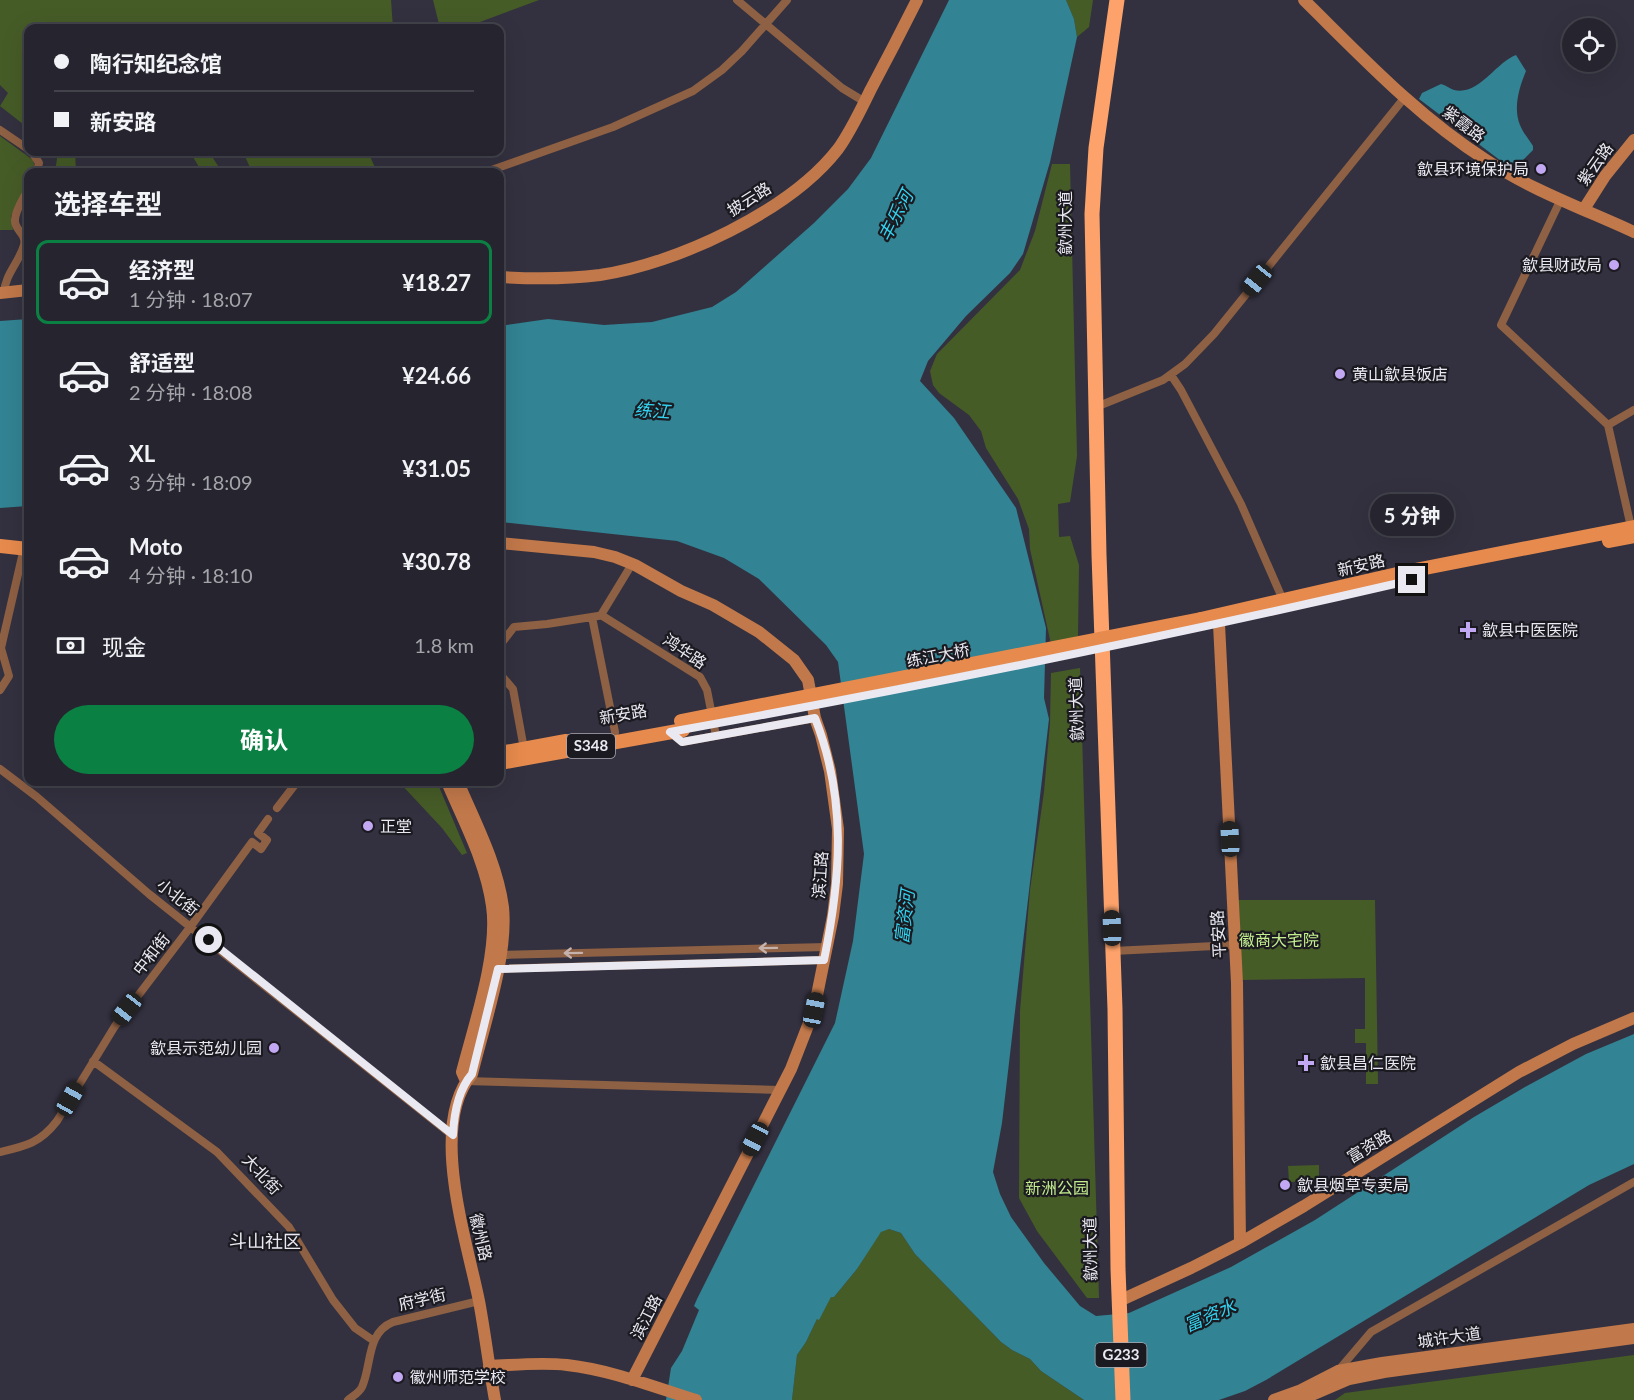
<!DOCTYPE html>
<html lang="zh">
<meta charset="utf-8">
<style>
:root{--surface:#26252f;--page:#2e2d37;--text:#f1f3f6;--muted:#a4a5aa;--line:#42424b;--accent:#0b8043}
body{margin:0;font-family:Lato,"Noto Sans SC",sans-serif;background:var(--page);color:var(--text);height:100vh;display:flex;flex-direction:column;font-size:22px;white-space:nowrap}
*{box-sizing:border-box;margin:0}
p{font-size:20px;color:var(--muted)}
.icon{flex:none;width:33px;height:33px;fill:none;stroke:currentColor;stroke-width:2;stroke-linecap:round;stroke-linejoin:round}
.map{position:relative;flex:1;overflow:hidden}
.side{position:absolute;left:24px;top:168px;width:480px;height:618px;display:flex;flex-direction:column;background:var(--surface);border-radius:12px;box-shadow:0 6px 24px #0002,0 0 0 2px var(--line)}
.side>*{flex:none}
.banner{position:absolute;left:24px;top:24px;width:480px;height:132px;border-radius:12px;box-shadow:0 6px 24px #0002,0 0 0 2px var(--line);display:grid;align-content:center;height:132px;padding:0 30px;background:var(--surface)}
.tools{position:absolute;left:1562px;top:18px;display:grid;gap:12px}
.tools a{display:grid;place-items:center;width:54px;height:54px;border-radius:50%;background:var(--surface);box-shadow:0 6px 24px #0002,0 0 0 2px var(--line);font-size:30px}
.end{position:absolute;width:27px;height:27px;margin:-14px;border:8px solid #eae9f2;background:#111;box-shadow:0 0 0 3px #111}
.from{border-radius:50%}
.bubble{position:absolute;height:42px;border-radius:21px;background:var(--surface);box-shadow:0 6px 24px #0002,0 0 0 2px var(--line);font-size:20px;font-weight:700;line-height:42px;text-align:center}
.car{position:absolute;width:18px;height:36px;margin:-18px -9px;border-radius:8px;box-shadow:0 0 4px 2px #0007;background:linear-gradient(#222 24%,#8ab4d8 0 40%,#222 0 76%,#8ab4d8 0 86%,#222 0)}
.banner b{display:flex;align-items:center;gap:21px;height:57px;font-size:22px}
.banner b+b{border-top:2px solid var(--line)}
.banner i{width:15px;height:15px;background:var(--text)}
ul{padding:0;list-style:none}
li{display:flex;align-items:center;gap:18px;height:84px;margin:0 12px 9px;padding:0 18px;border:3px solid transparent;border-radius:12px}
li div{flex:1}
li b{display:block;font-size:22px}
li em{font-style:normal;font-weight:700}
li.active{border-color:var(--accent)}
li>.icon{width:54px;height:54px;stroke-width:1.5}
h2{padding:0 30px;font-size:27px;line-height:72px}
.pay{display:flex;align-items:center;gap:15px;height:66px;padding:0 30px;font-size:22px}
.pay p{margin-inline-start:auto}
.primary-button{display:flex;gap:12px;margin-top:auto;padding:12px 30px}
.primary-button a{flex:1;height:69px;border-radius:36px;background:var(--accent);color:#fff;font-size:24px;font-weight:700;line-height:69px;text-align:center}
.map>svg:first-child{display:block}
.green{fill:#465c27}
.water{fill:#328393}
.lines{fill:none;stroke-linecap:round;stroke-linejoin:round}
.street{stroke:#8e6044;stroke-width:8}
.secondary{stroke:#c1784a;stroke-width:12}
.primary{stroke:#e78a4d;stroke-width:14}
.highway{stroke:#fca26a;stroke-width:15}
.primary-bridge{stroke:#e78a4d;stroke-width:14}
.oneway{stroke:#c5b2ac}
.route{stroke:#eae9f2;stroke-width:8}
.poi-dot{fill:#c2a8f3;stroke:#1b1a20;stroke-width:2}
.labels{text-anchor:middle;stroke-width:4.5;stroke-linejoin:round;paint-order:stroke}
.shield{fill:#1b1a20;stroke:#acabb3;stroke-width:1.5}
.shield-label{font-size:15px;font-weight:bold;fill:#eae9f2}
.street-label{font-size:16px;fill:#eae9f2;stroke:#1b1a20}
.poi-label{font-size:16px;fill:#eae9f2;stroke:#1b1a20;text-anchor:start}
.park-label{font-size:16px;fill:#c3ee8e;stroke:#1b1a20}
.water-label{font-size:18px;font-style:italic;fill:#31d3f0;stroke:#1b1a20}
.neighbourhood-label{font-size:18px;fill:#eae9f2;stroke:#1b1a20}
</style>
<div class="map">
<svg width="1634" height="1400" viewBox="0 0 1634 1400">
<rect width="100%" height="100%" fill="#33313f"/>
<!-- green -->
<path class="green" d="M0 0H391L393 28H212L211 24 197 28H28V128L0 106 8 93 0 85Z
M433 0H539L464 28H440Z
M1066 0H1093L1089 27 1077 37 1074 19Z
M0 136 33 160 35 168 33 172H28V181L11 216 13 230H0Z
M58 152H75L76 170 109 171 110 172H55Z
M190 152H209L222 172H202Z
M243 152H368L377 172H252Z
M1052 164H1070L1077 456 1070 502 1058 504 1059 537 1070 536 1079 565 1078 636 1051 644 1030 549 1029 529 1018 499 986 448 981 431 969 415 939 393 933 385 930 371 937 354 1020 270 1035 231Z
M1080 668 1099 1298H1087L1037 1231 1019 1198 1020 1011 1030 890 1044 792 1050 723 1051 673Z
M399 782H437L467 853 462 855 442 828Z
M1239 900H1375L1378 1084H1366V1043H1355V1029H1365V978L1240 980Z
M1319 1165V1181L1289 1182 1288 1166Z
M889 1229 901 1233 915 1254 1001 1342 1012 1350 1030 1359 1041 1371 1084 1400H792L797 1355 806 1342 817 1319H819L831 1296 834 1297 857 1269 877 1236 883 1230Z
M1634 1355V1400H1335L1345 1393Z"/>
<!-- water -->
<path class="water" d="M949 0H1066L1074 19 1077 37 1050 162 1023 254 1010 273 966 316 928 361 920 381 954 418 1016 508 1046 628 1044 698 1049 719 1002 1123 993 1172 1000 1194 1011 1217 1044 1263 1080 1306 1096 1316 1129 1313 1231 1267 1315 1220 1474 1117 1525 1087 1586 1054 1634 1034V1164L1589 1185 1266 1380 1245 1391 1219 1400H1084L1041 1371 1030 1359 1012 1350 1001 1342 915 1254 901 1233 889 1229 881 1232 857 1269 834 1297H831L819 1320 817 1319 806 1342 797 1355 792 1400H666L671 1368 682 1351 699 1310 694 1306 697 1299 835 1023 853 941 864 854 838 662 826 645 759 579 724 558 677 541 500 522V326L548 319 604 325 652 322 712 307 736 292 814 223 848 189 871 158Z
M1516 55 1526 71C1519 88 1513 108 1520 125 1523 133 1529 139 1533 146V150L1515 168 1509 167 1419 99 1422 93 1441 84C1446 85 1450 89 1454 90 1479 96 1496 62 1516 55Z
M28 319V506L0 508V321Z"/>
<g class="lines">
<!-- street -->
<path class="street" d="M737 0 842 88 865 102
M0 130 28 149
M32 152 39 163 37 172
M486 172 613 127 693 91 722 70 742 51 787 0
M1561 199 1501 325 1608 425 1631 527
M4 293C5 274 19 263 24 245 27 234 14 230 15 220 15 210 24 198 28 189
M1171 375 1181 390 1241 504 1283 600
M1096 407 1163 380 1185 364 1214 334 1405 97
M1608 425 1634 410
M601 615 700 677 707 690 716 736
M601 615 632 564
M592 617 615 732
M500 645 514 627 547 624 598 616
M500 674 513 689 524 749
M0 690 9 676 1 648 24 548
M670 732 682 742 815 718
M0 769 37 797 149 894 452 1135
M277 808 297 782
M1113 951 1235 945
M497 955 827 947
M494 969 824 960
M93 1061 217 1152 289 1227 333 1300 355 1328 374 1341
M466 1081 780 1090
M0 1152C26 1146 40 1143 57 1121L115 1026 191 926 252 842 261 849 267 840 258 833 268 819
M1337 1372 1371 1332 1634 1182
M348 1400C353 1396 359 1393 362 1387 372 1365 366 1333 393 1322L479 1301"/>
<!-- secondary -->
<path class="secondary" d="M1304 0C1361 56 1417 116 1486 160 1531 190 1584 209 1634 232
M1584 209 1605 176 1634 140
M500 277C533 279 567 279 600 275 676 264 790 211 838 149 851 131 861 109 871 89 887 59 902 30 917 0
M0 293 28 290
M500 543 594 552 615 557 635 565 681 591 713 605 759 632 794 660 808 680 815 718 821 735 830 771 838 829 837 884 833 916 814 1010 791 1069 632 1380
M1219 624 1237 983 1240 1243
M447 782C464 822 486 862 492 906 499 953 474 1025 462 1072L466 1081
M458 782C475 822 497 863 503 907 508 956 484 1025 472 1074 428 1125 467 1241 479 1301 485 1333 489 1367 495 1400
M1119 1301 1191 1268 1240 1243 1304 1206 1519 1072 1573 1044 1634 1018
M489 1366C515 1365 541 1362 567 1365 611 1370 654 1387 696 1400
M1274 1400 1299 1391 1338 1371 1382 1363 1634 1329
M1300 1400 1349 1379 1384 1372 1634 1338"/>
<!-- primary -->
<path class="primary" d="M1609 541 1634 536
M0 546 28 549
M1201 619 1410 571 1634 527
M500 753 566 741
M500 763 683 730"/>
<!-- highway -->
<path class="highway" d="M1117 0 1096 148 1092 214 1099 555 1115 1009 1118 1269 1123 1400"/>
<!-- primary-bridge -->
<path class="primary-bridge" d="M681 721 1201 619"/>
</g>
<!-- one-way arrows -->
<defs><path id="oneway-shaft" d="M-6 0H5M1.5-3L5.5 0L1.5 3" fill="none" stroke-width="1.6" stroke-linecap="round" stroke-linejoin="round" transform="scale(1.5)"/></defs>
<g class="oneway">
<use href="#oneway-shaft" transform="translate(768 948) rotate(179)"/>
<use href="#oneway-shaft" transform="translate(573 953) rotate(179)"/>
</g>
<g class="lines">
<!-- route -->
<path class="route" d="M209 940 453 1135C454 1114 458 1090 472 1074L498 969 824 960C841 877 847 799 815 718L682 742 670 732C919 687 1166 637 1412 580"/>
</g>
<!-- markers -->
<g class="poi-dot">
<circle cx="1541" cy="169" r="6"/>
<circle cx="1614" cy="265" r="6"/>
<circle cx="1340" cy="374" r="6"/>
<path d="M1465 621h6v6h6v6h-6v6h-6v-6h-6v-6h6z"/>
<circle cx="368" cy="826" r="6"/>
<circle cx="274" cy="1048" r="6"/>
<path d="M1303 1054h6v6h6v6h-6v6h-6v-6h-6v-6h6z"/>
<circle cx="1285" cy="1185" r="6"/>
<circle cx="398" cy="1377" r="6"/>
</g>
<g class="labels">
<!-- shield labels -->
<g class="shield">
<rect x="567" y="734" width="48" height="24" rx="4.5"/>
<rect x="1095.5" y="1343" width="51" height="24" rx="4.5"/>
</g>
<g class="shield-label">
<text x="591" y="751">S348</text>
<text x="1121" y="1360">G233</text>
</g>
<!-- street labels -->
<g class="street-label">
<text transform="translate(1464 124) rotate(37)" y="6">紫霞路</text>
<text transform="translate(1595 164) rotate(-54)" y="6">紫云路</text>
<text transform="translate(749 199) rotate(-32)" y="6">披云路</text>
<text transform="translate(1065 223) rotate(-90)" y="6">歙州大道</text>
<text transform="translate(1361 565) rotate(-13)" y="6">新安路</text>
<text transform="translate(685 651) rotate(34)" y="6">鸿华路</text>
<text transform="translate(938 655) rotate(-11)" y="6">练江大桥</text>
<text transform="translate(1076 709) rotate(-92)" y="6">歙州大道</text>
<text transform="translate(623 714) rotate(-10)" y="6">新安路</text>
<text transform="translate(820 875) rotate(-86)" y="6">滨江路</text>
<text transform="translate(178 897) rotate(38)" y="6">小北街</text>
<text transform="translate(1218 934) rotate(-93)" y="6">平安路</text>
<text transform="translate(151 954) rotate(-52)" y="6">中和街</text>
<text transform="translate(1369 1146) rotate(-31)" y="6">富资路</text>
<text transform="translate(262 1174) rotate(47)" y="6">大北街</text>
<text transform="translate(481 1237) rotate(77)" y="6">徽州路</text>
<text transform="translate(1090 1249) rotate(-91)" y="6">歙州大道</text>
<text transform="translate(422 1299) rotate(-13)" y="6">府学街</text>
<text transform="translate(646 1317) rotate(-63)" y="6">滨江路</text>
<text transform="translate(1449 1337) rotate(-8)" y="6">城许大道</text>
</g>
<!-- poi labels -->
<g class="poi-label">
<text x="1529" y="175" text-anchor="end">歙县环境保护局</text>
<text x="1602" y="271" text-anchor="end">歙县财政局</text>
<text x="1352" y="380">黄山歙县饭店</text>
<text x="1482" y="636">歙县中医医院</text>
<text x="380" y="832">正堂</text>
<text x="262" y="1054" text-anchor="end">歙县示范幼儿园</text>
<text x="1320" y="1069">歙县昌仁医院</text>
<text x="1297" y="1191">歙县烟草专卖局</text>
<text x="410" y="1383">徽州师范学校</text>
</g>
<!-- park labels -->
<g class="park-label">
<text x="1279" y="946">徽商大宅院</text>
<text x="1057" y="1194">新洲公园</text>
</g>
<!-- water labels -->
<g class="water-label">
<text transform="translate(896 216) rotate(-63)" y="6">丰乐河</text>
<text transform="translate(652 411) rotate(4)" y="6">练江</text>
<text transform="translate(905 917) rotate(-83)" y="6">富资河</text>
<text transform="translate(1210 1316) rotate(-23)" y="6">富资水</text>
</g>
<!-- neighbourhood labels -->
<g class="neighbourhood-label">
<text x="265" y="1248">斗山社区</text>
</g>
</g>
</svg>
<div class="tools">
<a><svg class="icon" aria-label="locate" viewBox="0 0 24 24"><circle cx="12" cy="12" r="6"/><path d="M12 2v4M12 18v4M2 12h4M18 12h4"/></svg></a>
</div>
<i class="end from" style="left:209px;top:940px"></i>
<i class="end" style="left:1412px;top:580px"></i>
<div class="bubble" style="left:1370px;top:494px;width:84px">5 分钟</div>
<i class="car" style="left:1257px;top:280px;rotate:219deg"></i>
<i class="car" style="left:1230px;top:839px;rotate:357deg"></i>
<i class="car" style="left:1112px;top:928px;rotate:358deg"></i>
<i class="car" style="left:127px;top:1009px;rotate:218deg"></i>
<i class="car" style="left:814px;top:1010px;rotate:11deg"></i>
<i class="car" style="left:70px;top:1099px;rotate:29deg"></i>
<i class="car" style="left:755px;top:1139px;rotate:208deg"></i>
<div class="banner">
<b><i class="from"></i>陶行知纪念馆</b>
<b><i></i>新安路</b>
</div>
<section class="side">
<h2>选择车型</h2>
<ul>
<li class="active"><svg class="icon" aria-label="car" viewBox="0 0 24 24"><path d="M5 17H2v-5l4-1 3-4h7l3 4 3 1v5h-3M9 17h6M6 11h13"/><circle cx="7" cy="17" r="2"/><circle cx="17" cy="17" r="2"/></svg><div><b>经济型</b><p>1 分钟 · 18:07</p></div><em>¥18.27</em></li>
<li><svg class="icon" aria-label="car" viewBox="0 0 24 24"><path d="M5 17H2v-5l4-1 3-4h7l3 4 3 1v5h-3M9 17h6M6 11h13"/><circle cx="7" cy="17" r="2"/><circle cx="17" cy="17" r="2"/></svg><div><b>舒适型</b><p>2 分钟 · 18:08</p></div><em>¥24.66</em></li>
<li><svg class="icon" aria-label="car" viewBox="0 0 24 24"><path d="M5 17H2v-5l4-1 3-4h7l3 4 3 1v5h-3M9 17h6M6 11h13"/><circle cx="7" cy="17" r="2"/><circle cx="17" cy="17" r="2"/></svg><div><b>XL</b><p>3 分钟 · 18:09</p></div><em>¥31.05</em></li>
<li><svg class="icon" aria-label="car" viewBox="0 0 24 24"><path d="M5 17H2v-5l4-1 3-4h7l3 4 3 1v5h-3M9 17h6M6 11h13"/><circle cx="7" cy="17" r="2"/><circle cx="17" cy="17" r="2"/></svg><div><b>Moto</b><p>4 分钟 · 18:10</p></div><em>¥30.78</em></li>
</ul>
<div class="pay"><svg class="icon" aria-label="cash" viewBox="0 0 24 24"><path d="M3 7h18v10H3z"/><circle cx="12" cy="12" r="2"/></svg>现金<p>1.8 km</p></div>
<div class="primary-button"><a>确认</a></div>
</section>
</div>
